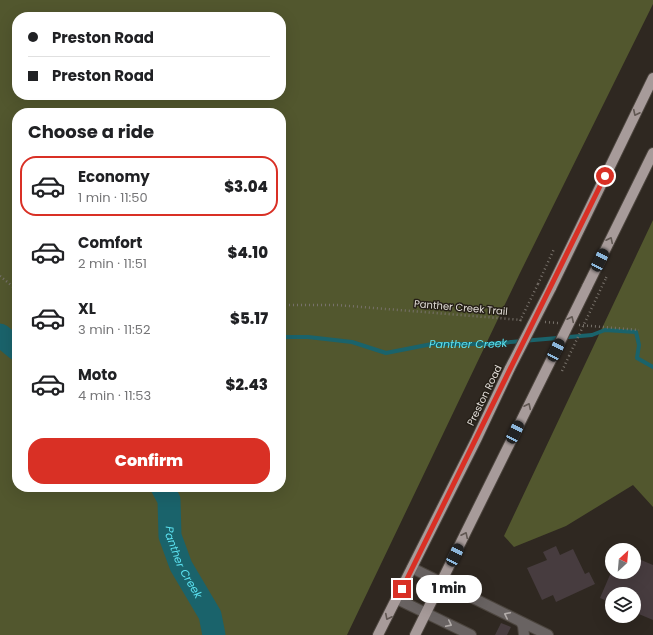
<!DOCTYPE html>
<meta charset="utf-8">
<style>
:root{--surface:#fff;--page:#f6f6f6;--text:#202124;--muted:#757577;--line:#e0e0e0;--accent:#d93025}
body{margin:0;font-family:Poppins,sans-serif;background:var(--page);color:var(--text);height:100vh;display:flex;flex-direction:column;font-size:15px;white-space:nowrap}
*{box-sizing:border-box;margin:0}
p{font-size:13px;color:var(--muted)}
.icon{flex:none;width:22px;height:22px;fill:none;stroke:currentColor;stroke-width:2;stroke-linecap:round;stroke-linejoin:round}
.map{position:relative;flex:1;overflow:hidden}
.sheet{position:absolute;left:12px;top:108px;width:274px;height:384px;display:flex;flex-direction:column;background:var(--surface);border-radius:16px;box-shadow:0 4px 16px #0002}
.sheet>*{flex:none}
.guide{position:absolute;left:12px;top:12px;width:274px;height:88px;border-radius:16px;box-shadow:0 4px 16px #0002;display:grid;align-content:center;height:88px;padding:0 16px;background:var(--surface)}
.needle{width:26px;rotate:26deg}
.controls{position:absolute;left:605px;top:543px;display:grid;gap:8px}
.controls a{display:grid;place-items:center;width:36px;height:36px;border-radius:50%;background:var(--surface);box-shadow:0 4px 16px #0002;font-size:20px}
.end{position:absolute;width:18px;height:18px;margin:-9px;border:5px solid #d93025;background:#fff;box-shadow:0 0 0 2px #fff}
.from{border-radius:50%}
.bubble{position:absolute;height:28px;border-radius:14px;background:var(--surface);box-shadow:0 4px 16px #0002;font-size:13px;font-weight:800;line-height:28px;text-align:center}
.car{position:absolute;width:12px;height:24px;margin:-12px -6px;border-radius:5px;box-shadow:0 0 3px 1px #0007;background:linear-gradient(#222 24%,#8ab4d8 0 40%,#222 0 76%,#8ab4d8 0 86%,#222 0)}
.guide b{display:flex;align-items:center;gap:14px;height:38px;font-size:15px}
.guide b+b{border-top:1px solid var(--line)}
.guide i{width:10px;height:10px;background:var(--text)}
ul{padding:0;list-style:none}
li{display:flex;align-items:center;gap:12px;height:60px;margin:0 8px 6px;padding:0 8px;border:2px solid transparent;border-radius:16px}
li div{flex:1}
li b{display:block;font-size:15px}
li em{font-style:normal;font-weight:800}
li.active{border-color:var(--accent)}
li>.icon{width:36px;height:36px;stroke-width:1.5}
h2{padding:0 16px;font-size:18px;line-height:48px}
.action{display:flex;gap:8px;margin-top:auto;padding:8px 16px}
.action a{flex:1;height:46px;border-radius:16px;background:var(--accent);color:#fff;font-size:16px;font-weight:800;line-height:46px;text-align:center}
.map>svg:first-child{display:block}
.green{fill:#52572e;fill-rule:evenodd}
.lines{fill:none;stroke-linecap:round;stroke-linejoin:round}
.stream{stroke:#1a636b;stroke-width:4}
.river{stroke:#1a636b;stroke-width:23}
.building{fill:#473c3f}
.minor-casing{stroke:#4c453e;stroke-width:12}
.major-casing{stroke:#4c453e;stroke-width:12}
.path{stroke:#78726b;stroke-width:2.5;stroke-dasharray:1 3;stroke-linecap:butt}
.minor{stroke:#696362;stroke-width:10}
.major{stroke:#a79b9a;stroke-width:10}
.major-bridge-casing{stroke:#4c453e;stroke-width:12;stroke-linecap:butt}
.path-bridge{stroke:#78726b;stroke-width:2.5;stroke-dasharray:1 3;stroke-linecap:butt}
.major-bridge{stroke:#a79b9a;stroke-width:10}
.oneway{stroke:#605752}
.oneway2{stroke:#b2aca9}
.route{stroke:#d93025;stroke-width:5}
.labels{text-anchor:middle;stroke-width:3;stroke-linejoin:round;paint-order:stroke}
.street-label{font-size:10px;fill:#e2ddd8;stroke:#251f17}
.water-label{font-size:11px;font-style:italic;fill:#5be1f0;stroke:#251f17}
</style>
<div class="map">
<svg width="653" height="635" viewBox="0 0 653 635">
<rect width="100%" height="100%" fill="#2f2821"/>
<!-- green -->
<path class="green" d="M0 0H653V4L519 275 347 635H0ZM17 17H281V95H17ZM17 113H281V487H17Z
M653 220V507L633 485 566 526 514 547 504 536Z"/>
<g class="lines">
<!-- stream -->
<g class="stream">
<path id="s1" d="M281 337H308L352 342 386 353 432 344H489L592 335 605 330 636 332 639 345 637 358 653 367"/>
<path d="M15 347H17"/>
</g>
<!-- river -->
<g class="river">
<path d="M0 335 17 349"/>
<path id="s2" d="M162 487 169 500 170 536 181 566 210 615 214 635"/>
</g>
</g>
<!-- building -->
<path class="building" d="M556 546 560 555 573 549 585 574 589 572 595 584 556 602 553 595 542 600 527 568 547 560 543 552Z
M634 557 653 565V620L634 612V594H626L618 591 616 594H612V603L600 598 612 570V572H634Z
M501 623 511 627 507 635H495Z"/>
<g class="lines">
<!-- minor casing -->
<g class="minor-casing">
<path id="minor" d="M412 568 548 635
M397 599 471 635
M521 622 523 626 524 635"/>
</g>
<!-- major casing -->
<g class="major-casing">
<path id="major" d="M587 287 653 153
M551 288 653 78
M378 635 476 440 510 368
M415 635 556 350"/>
</g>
<!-- path -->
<path class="path" d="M0 276 17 290
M606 278 607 276
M538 284 554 249
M281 305H337L522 320
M545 322 558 323
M579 325 639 330
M562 371 569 356"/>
<!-- minor -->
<use href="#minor" class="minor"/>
<!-- major -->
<use href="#major" class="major"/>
<!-- major-bridge casing -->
<g class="major-bridge-casing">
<path id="major-bridge" d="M556 350 587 287
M510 368 551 288"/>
</g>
<!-- path-bridge -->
<path class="path-bridge" d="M520 321 538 284
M569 356 606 278"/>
<!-- major-bridge -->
<use href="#major-bridge" class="major-bridge"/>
</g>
<!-- one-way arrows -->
<defs><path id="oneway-chevron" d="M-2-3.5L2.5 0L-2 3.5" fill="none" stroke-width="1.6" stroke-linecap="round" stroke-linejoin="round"/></defs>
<g class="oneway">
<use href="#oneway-chevron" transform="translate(636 113) rotate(116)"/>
<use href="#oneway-chevron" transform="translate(610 240) rotate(-64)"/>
<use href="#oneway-chevron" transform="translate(571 319) rotate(-64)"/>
<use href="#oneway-chevron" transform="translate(528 406) rotate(-64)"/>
<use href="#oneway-chevron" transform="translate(465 535) rotate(-64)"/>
<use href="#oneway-chevron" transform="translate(388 617) rotate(117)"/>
</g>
<g class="oneway2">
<use href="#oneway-chevron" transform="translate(507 615) rotate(-154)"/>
<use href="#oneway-chevron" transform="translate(449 624) rotate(26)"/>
</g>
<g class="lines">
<!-- route -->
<path class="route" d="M402 589 605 176"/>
</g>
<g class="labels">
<!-- street labels -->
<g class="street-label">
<text transform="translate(461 307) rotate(5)" y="4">Panther Creek Trail</text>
<text transform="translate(484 395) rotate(-64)" y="4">Preston Road</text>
</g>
<!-- water labels -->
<g class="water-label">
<text dy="4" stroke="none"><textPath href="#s1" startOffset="190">Panther Creek</textPath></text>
<text dy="4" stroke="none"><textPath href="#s2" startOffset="80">Panther Creek</textPath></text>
</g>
</g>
</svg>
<div class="controls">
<a><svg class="needle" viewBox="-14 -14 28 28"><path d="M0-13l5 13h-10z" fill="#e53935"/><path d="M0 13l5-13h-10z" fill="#757577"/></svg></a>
<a><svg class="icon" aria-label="layers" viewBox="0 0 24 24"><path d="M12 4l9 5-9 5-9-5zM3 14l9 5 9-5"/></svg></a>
</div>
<i class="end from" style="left:605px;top:176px"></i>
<i class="end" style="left:402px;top:589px"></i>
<div class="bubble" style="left:416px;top:575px;width:66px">1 min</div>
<i class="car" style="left:600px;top:260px;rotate:26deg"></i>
<i class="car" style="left:556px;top:350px;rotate:26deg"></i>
<i class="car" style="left:515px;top:432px;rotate:26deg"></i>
<i class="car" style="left:455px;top:555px;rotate:26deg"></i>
<div class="guide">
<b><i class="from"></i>Preston Road</b>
<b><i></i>Preston Road</b>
</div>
<section class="sheet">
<h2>Choose a ride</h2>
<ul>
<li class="active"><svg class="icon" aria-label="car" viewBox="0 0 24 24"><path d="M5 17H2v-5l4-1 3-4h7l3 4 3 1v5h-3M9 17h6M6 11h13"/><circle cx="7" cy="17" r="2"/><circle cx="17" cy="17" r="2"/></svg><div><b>Economy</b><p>1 min · 11:50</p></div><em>$3.04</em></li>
<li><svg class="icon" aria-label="car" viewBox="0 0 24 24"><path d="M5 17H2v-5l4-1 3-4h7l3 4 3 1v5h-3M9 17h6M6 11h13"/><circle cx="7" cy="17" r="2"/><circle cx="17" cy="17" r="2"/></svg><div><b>Comfort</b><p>2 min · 11:51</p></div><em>$4.10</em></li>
<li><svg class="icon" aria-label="car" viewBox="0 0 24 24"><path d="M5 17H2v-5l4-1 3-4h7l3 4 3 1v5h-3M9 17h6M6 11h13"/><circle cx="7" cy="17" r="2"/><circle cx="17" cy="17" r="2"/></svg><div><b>XL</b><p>3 min · 11:52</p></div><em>$5.17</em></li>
<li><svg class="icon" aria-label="car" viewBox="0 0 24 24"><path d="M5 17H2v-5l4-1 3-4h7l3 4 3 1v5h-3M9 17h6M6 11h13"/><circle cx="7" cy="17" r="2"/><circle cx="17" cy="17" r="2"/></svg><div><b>Moto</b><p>4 min · 11:53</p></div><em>$2.43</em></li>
</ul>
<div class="action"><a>Confirm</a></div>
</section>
</div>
